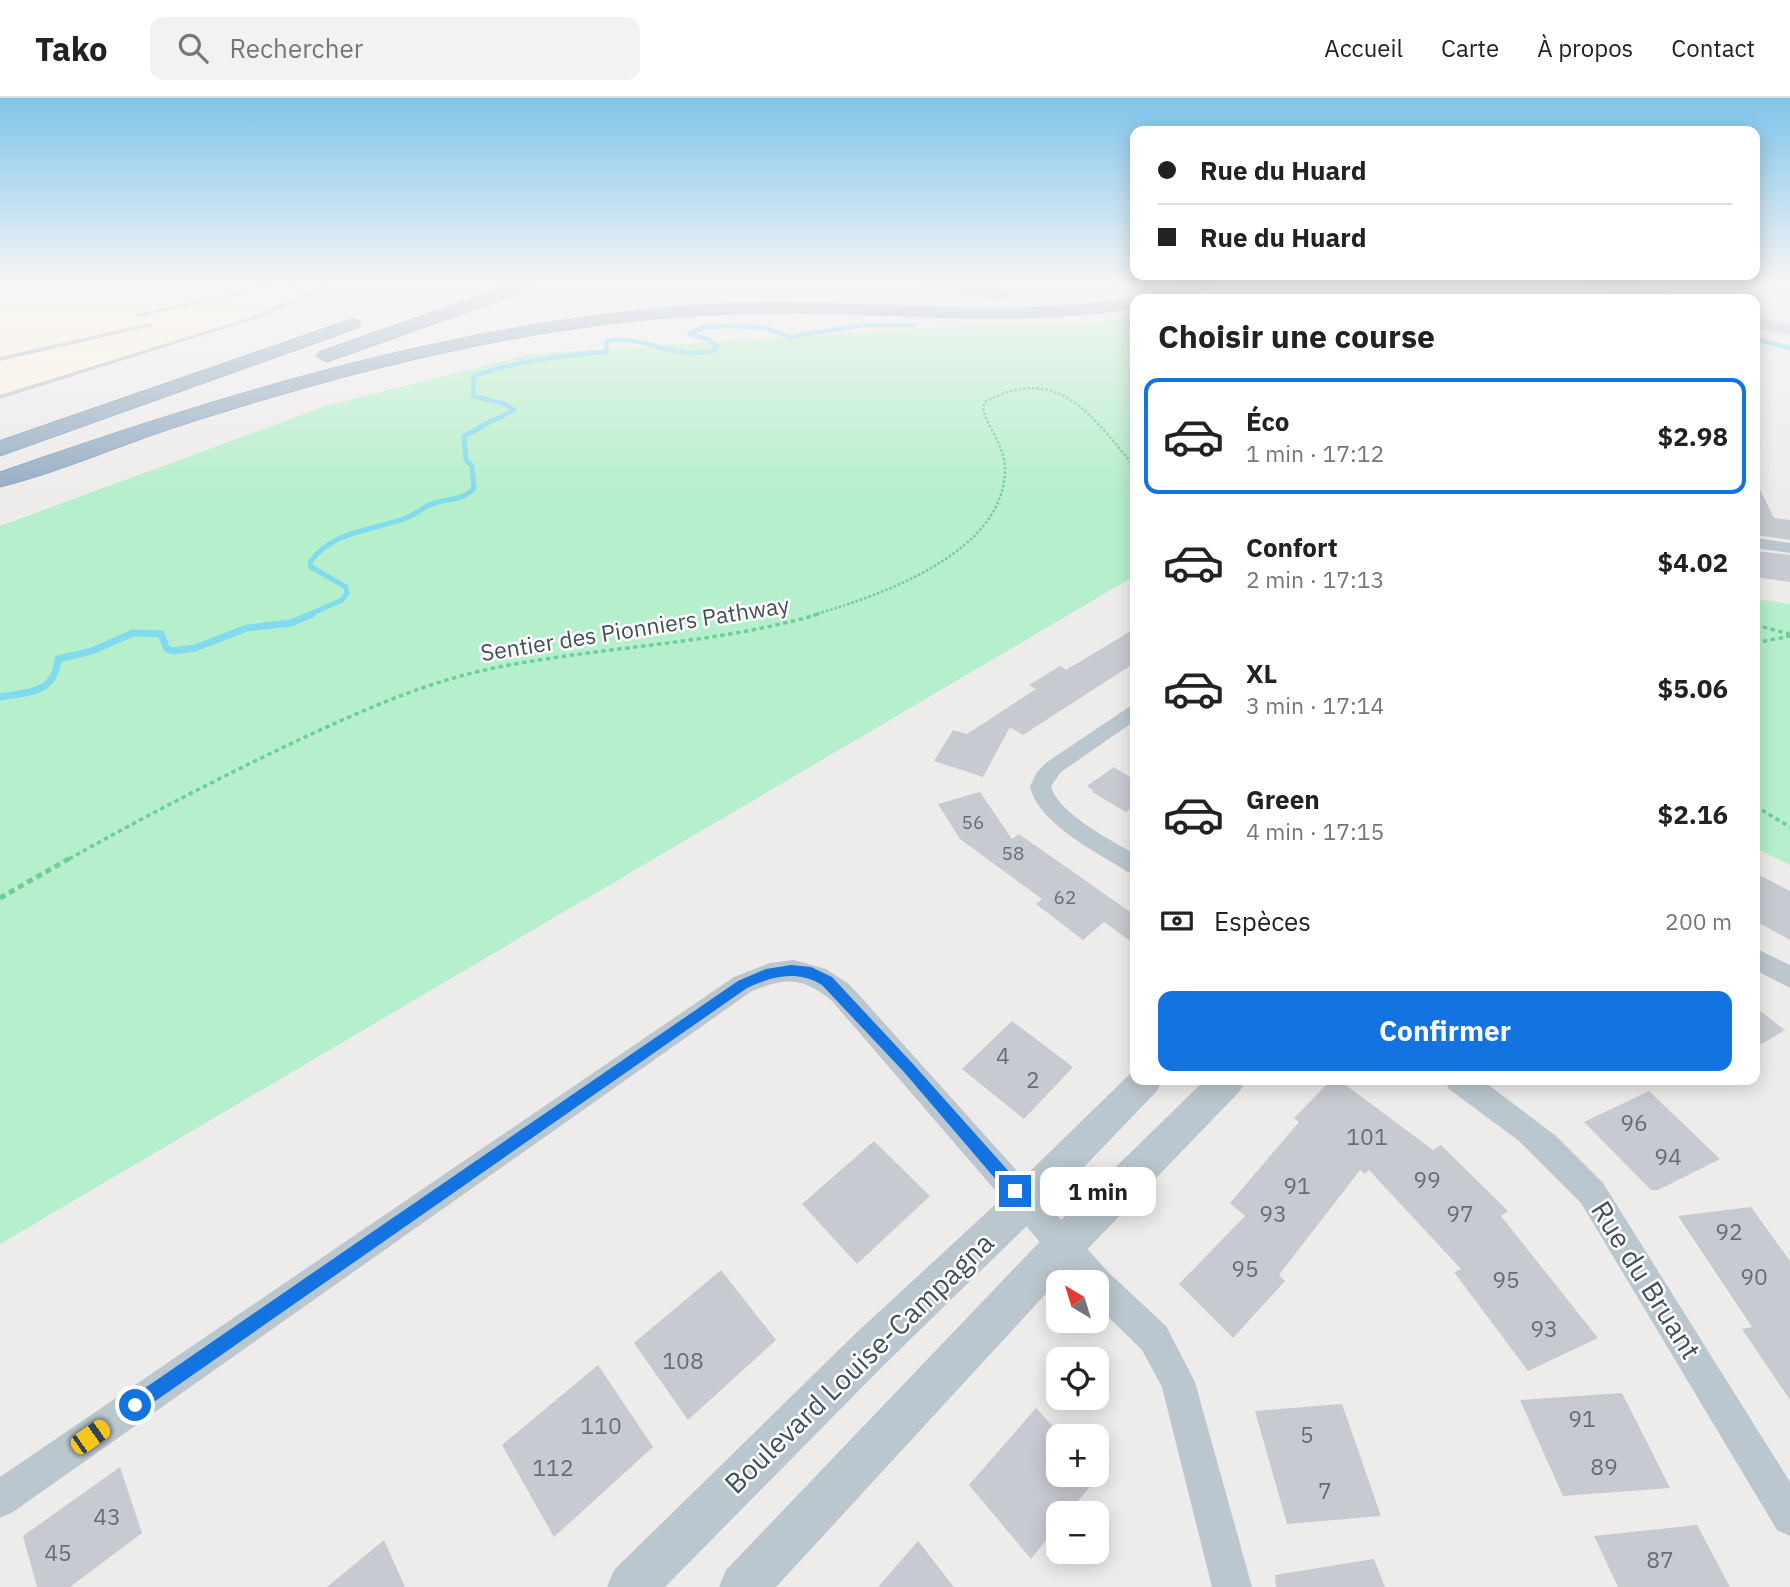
<!DOCTYPE html>
<html lang="fr">
<meta charset="utf-8">
<style>
:root{--surface:#fff;--page:#f2f2f2;--text:#222;--muted:#767676;--line:#e0e0e0;--accent:#1373e0}
body{margin:0;font-family:"IBM Plex Sans",sans-serif;background:var(--page);color:var(--text);height:100vh;display:flex;flex-direction:column;font-size:26px;white-space:nowrap}
*{box-sizing:border-box;margin:0}
p{font-size:23px;color:var(--muted)}
.icon{flex:none;width:38px;height:38px;fill:none;stroke:currentColor;stroke-width:2;stroke-linecap:round;stroke-linejoin:round}
.map{position:relative;flex:1;overflow:hidden}
.sheet{position:absolute;left:1130px;top:196px;width:630px;height:791px;display:flex;flex-direction:column;background:var(--surface);border-radius:14px;box-shadow:0 4px 18px #0003}
.sheet>*{flex:none}
.banner{position:absolute;left:1130px;top:28px;width:630px;height:154px;border-radius:14px;box-shadow:0 4px 18px #0003;display:grid;align-content:center;height:154px;padding:0 28px;background:var(--surface)}
.needle{width:46px;rotate:322deg}
.buttons{position:absolute;left:1046px;top:1172px;display:grid;gap:14px}
.buttons a{display:grid;place-items:center;width:63px;height:63px;border-radius:14px;background:var(--surface);box-shadow:0 4px 18px #0003;font-size:35px}
.end{position:absolute;width:32px;height:32px;margin:-16px;border:9px solid #1373e0;background:#fff;box-shadow:0 0 0 4px #fff}
.from{border-radius:50%}
.bubble{position:absolute;height:49px;border-radius:14px;background:var(--surface);box-shadow:0 4px 18px #0003;font-size:23px;font-weight:700;line-height:49px;text-align:center}
.car{position:absolute;width:21px;height:42px;margin:-21px -10px;border-radius:9px;box-shadow:0 0 5px 2px #0007;background:linear-gradient(#f5c518 24%,#345 0 40%,#f5c518 0 76%,#345 0 86%,#f5c518 0)}
.banner b{display:flex;align-items:center;gap:24px;height:66px;font-size:26px}
.banner b+b{border-top:2px solid var(--line)}
.banner i{width:18px;height:18px;background:var(--text)}
ul{padding:0;list-style:none}
li{display:flex;align-items:center;gap:21px;height:116px;margin:0 14px 10px;padding:0 14px;border:4px solid transparent;border-radius:14px}
li div{flex:1}
li b{display:block;font-size:26px}
li em{font-style:normal;font-weight:700}
li.current{border-color:var(--accent)}
li>.icon{width:63px;height:63px;stroke-width:1.5}
h2{padding:0 28px;font-size:32px;line-height:84px}
.pay{display:flex;align-items:center;gap:18px;height:77px;padding:0 28px;font-size:26px}
.pay p{margin-inline-start:auto}
.button{display:flex;gap:14px;margin-top:auto;padding:14px 28px}
.button a{flex:1;height:80px;border-radius:14px;background:var(--accent);color:#fff;font-size:28px;font-weight:700;line-height:80px;text-align:center}
header{display:flex;align-items:center;gap:42px;box-sizing:border-box;height:98px;padding:0 35px;background:var(--surface);border-bottom:2px solid var(--line)}
header strong{font-size:33px}
nav{display:flex;gap:38px;margin-inline-start:auto;font-size:24px}
.search{width:490px;height:63px;background:var(--page);display:flex;align-items:center;gap:18px;box-sizing:border-box;padding:0 24px;border-radius:14px;color:var(--muted);font-size:26px}
.map>svg:first-child{display:block}
.commercial{fill:#fcf3e2}
.green{fill:#b6efcb}
.lines{fill:none;stroke-linecap:round;stroke-linejoin:round}
.stream-far2{stroke:#82daee;stroke-width:4.5}
.stream-far1{stroke:#82daee;stroke-width:5}
.stream{stroke:#82daee;stroke-width:7}
.building{fill:#c8cad1}
.trunk-casing{stroke:#6c8ba8;stroke-width:1}
.path-far2{stroke:#6ece9c;stroke-width:2.5;stroke-dasharray:2.5 2;stroke-linecap:butt}
.path-far1{stroke:#6ece9c;stroke-width:3.5;stroke-dasharray:4.5 3.5;stroke-linecap:butt}
.path{stroke:#6ece9c;stroke-width:5;stroke-dasharray:6 4.5;stroke-linecap:butt}
.service{fill:#bbc7cf;fill-rule:evenodd}
.minor{fill:#bbc7cf;fill-rule:evenodd}
.tertiary{fill:#bbc7cf;fill-rule:evenodd}
.secondary{fill:#bdc9d6;fill-rule:evenodd}
.trunk{fill:#96aec4;fill-rule:evenodd}
.route{fill:#1373e0}
.labels{text-anchor:middle;stroke-width:5;stroke-linejoin:round;paint-order:stroke}
.number-label{font-size:19px;fill:#646e77}
.street-label{font-size:23px;fill:#434f59;stroke:#fff}
.near-number-label{font-size:23px;fill:#646e77}
.near-street-label{font-size:28px;fill:#434f59;stroke:#fff}
</style>
<header>
<strong>Tako</strong>
<div class="search"><svg class="icon" aria-label="search" viewBox="0 0 24 24"><circle cx="10" cy="10" r="6"/><path d="M15 15l6 6"/></svg>Rechercher</div>
<nav><a>Accueil</a><a>Carte</a><a>À propos</a><a>Contact</a></nav>
</header>
<div class="map">
<svg width="1790" height="1489" viewBox="0 0 1790 1489">
<rect width="100%" height="100%" fill="#eeebeb"/>
<!-- commercial -->
<path class="commercial" d="M0 186H342L225 232 0 302Z"/>
<!-- green -->
<path class="green" d="M1249 186H1509L1578 201H1191Z
M1136 216V477L0 1146V428L326 308 531 256 940 229 1097 226Z
M1755 501 1790 506V767L1755 750Z"/>
<g class="lines">
<!-- stream-far2 -->
<path class="stream-far2" d="M1560 201 1567 198 1589 200
M1755 241 1790 250
M478 330 514 312 505 306 473 298 474 278C517 263 560 258 606 254L607 243C645 236 677 264 715 252L717 248 710 242 689 236 704 229 734 228 766 230 789 239 864 227H914"/>
<!-- stream-far1 -->
<path class="stream-far1" d="M308 517 342 502 347 495 346 489 311 469 310 464C334 432 372 433 406 420 416 416 424 408 435 405 450 400 463 403 474 390L472 368 466 362 464 338 482 329"/>
<!-- stream -->
<path class="stream" d="M0 599C28 594 55 596 58 561L92 553 133 535 161 536 167 551 173 553 195 550 247 530 291 525 312 516"/>
</g>
<!-- building -->
<path class="building" d="M1755 381 1774 420 1790 422V442L1755 437Z
M1755 453 1790 457V484L1755 479Z
M1136 530V564L1023 637 1010 629 983 679 934 663 953 632 967 636 1036 591 1029 587 1060 568 1066 572Z
M1114 669 1136 683V707L1126 714 1092 694 1094 693 1087 688Z
M980 694 1012 741 1019 736 1136 818V847L1104 824 1083 842 1036 806 1042 801 960 741 938 706Z
M1755 775 1790 793V842L1755 823Z
M1755 909 1785 932 1755 950Z
M1012 923 1073 969 1024 1021 962 971Z
M1331 982H1339L1433 1052 1441 1047 1508 1113 1501 1118 1598 1240 1528 1273 1454 1174 1461 1171 1369 1072 1365 1076 1360 1072 1279 1177 1285 1183 1233 1240 1179 1186 1245 1118 1230 1105 1299 1024 1294 1020Z
M1649 993 1720 1061 1658 1092H1651L1584 1024Z
M874 1043 930 1098 857 1166 802 1106Z
M1751 1109 1790 1163V1302L1742 1231 1752 1229 1678 1118Z
M721 1172 776 1242 688 1322 634 1245Z
M598 1267 653 1349 554 1439 502 1347Z
M1622 1295 1670 1390 1563 1398 1520 1302Z
M1342 1306 1381 1418 1287 1426 1255 1313Z
M1036 1310 1063 1339H1059V1377L1099 1378 1067 1416H1059V1426L1031 1461 969 1387Z
M120 1369 142 1435 70 1489H37L23 1438Z
M1697 1427 1730 1489H1618L1594 1438Z
M384 1442 405 1489H327Z
M918 1443 954 1489H878L897 1467Z
M1374 1461 1385 1489H1276L1275 1477Z"/>
<g class="lines">
<!-- trunk casing -->
<g class="trunk-casing">
<path id="trunk" d="M512 186H537L535 190 333 262 326 264 316 258 319 254Z
M921 186C940 186 997 182 1010 196L1001 201 929 191Z
M1187 186H1214L1212 190 1170 201H1143L1146 197Z
M1136 200 1142 201H1136V210C1031 227 927 218 822 215 748 214 674 217 601 227 456 246 315 284 176 329 118 348 60 374 0 389V374C224 296 451 226 688 208 838 196 987 224 1136 200Z
M352 221 358 222 361 226 358 230 0 358V343Z"/>
</g>
<!-- path-far2 -->
<path class="path-far2" d="M813 517C879 498 1006 455 1005 370 1004 346 988 332 983 310L985 304C1060 263 1093 321 1136 370"/>
<!-- path-far1 -->
<path class="path-far1" d="M1755 527 1790 536
M1755 545 1790 538
M1755 708 1790 729
M69 761C140 721 213 683 286 648 354 616 421 585 494 570 602 548 713 547 819 516"/>
<!-- path -->
<path class="path" d="M0 800 72 759"/>
<!-- service -->
<path class="service" d="M270 186H279L138 219 135 217Z
M287 186H293L308 195 330 186H336L311 197V199H307L255 221 0 301V297L251 219 304 197Z
M150 225 152 228 0 263V259Z"/>
<!-- minor -->
<path class="minor" d="M1768 186H1780L1757 203 1748 201Z
M1755 440 1790 445V455L1755 450Z
M1136 607V622L1061 674 1051 688C1057 715 1113 743 1136 757V776L1128 774C1098 755 1037 725 1030 688L1037 674 1047 664 1129 609Z
M1755 850 1790 867V890L1755 872Z
M794 862 826 871 850 887 1108 1174 1166 1228 1195 1284 1252 1489H1212L1162 1289 1142 1252 1097 1208V1185H1075L832 903C803 879 786 879 752 893L13 1414 0 1420V1379L734 879 770 865Z
M1445 982H1482L1556 1038 1603 1085 1790 1384V1438L1777 1432 1581 1105 1519 1043 1449 991Z"/>
<!-- tertiary -->
<path class="tertiary" d="M1136 970V982H1162L1157 993 1038 1117 884 1267 665 1489H607L614 1472 854 1237 1012 1091Z
M1205 982H1245L1240 993 1077 1162 776 1489H719L726 1472 1049 1134Z"/>
<!-- secondary -->
<path class="secondary" d="M1579 186H1639L1692 198 1694 201H1668L1645 196 1644 201 1581 189Z
M1755 219 1790 227V237L1755 229Z"/>
<!-- trunk -->
<use href="#trunk" class="trunk"/>
</g>
<!-- sky -->
<linearGradient id="sky" x2="0" y2="1"><stop stop-color="#7fc3ea"/><stop offset="0.47" stop-color="#f7f6f6"/><stop offset="1" stop-color="#f7f6f6" stop-opacity="0"/></linearGradient>
<rect width="1790" height="395" fill="url(#sky)"/>
<!-- route -->
<path class="route" d="M791 867 811 869 832 879 913 966 1021 1087 1023 1093 1021 1098 1015 1100 1010 1098 904 974 822 887C797 872 773 878 747 890L141 1313 135 1316 129 1313 126 1307 129 1301 738 883 766 871Z"/>
<g class="labels">
<!-- number labels -->
<g class="number-label">
<text x="973" y="731">56</text>
<text x="1013" y="762">58</text>
<text x="1065" y="806">62</text>
</g>
<!-- street labels -->
<g class="street-label">
<text transform="translate(635 531) rotate(-9)" y="8">Sentier des Pionniers Pathway</text>
</g>
<!-- near-number labels -->
<g class="near-number-label">
<text x="1003" y="966">4</text>
<text x="1033" y="990">2</text>
<text x="1634" y="1033">96</text>
<text x="1367" y="1047">101</text>
<text x="1668" y="1067">94</text>
<text x="1427" y="1090">99</text>
<text x="1297" y="1096">91</text>
<text x="1273" y="1124">93</text>
<text x="1460" y="1124">97</text>
<text x="1729" y="1142">92</text>
<text x="1245" y="1179">95</text>
<text x="1754" y="1187">90</text>
<text x="1506" y="1190">95</text>
<text x="1544" y="1239">93</text>
<text x="683" y="1271">108</text>
<text x="1582" y="1329">91</text>
<text x="601" y="1336">110</text>
<text x="1307" y="1345">5</text>
<text x="1604" y="1377">89</text>
<text x="553" y="1378">112</text>
<text x="1325" y="1401">7</text>
<text x="107" y="1427">43</text>
<text x="58" y="1463">45</text>
<text x="1660" y="1470">87</text>
</g>
<!-- near-street labels -->
<g class="near-street-label">
<text transform="translate(1646 1182) rotate(58)" y="10">Rue du Bruant</text>
<text transform="translate(859 1265) rotate(-44)" y="10">Boulevard Louise-Campagna</text>
</g>
</g>
</svg>
<div class="buttons">
<a><svg class="needle" viewBox="-14 -14 28 28"><path d="M0-13l5 13h-10z" fill="#e53935"/><path d="M0 13l5-13h-10z" fill="#767676"/></svg></a>
<a><svg class="icon" aria-label="locate" viewBox="0 0 24 24"><circle cx="12" cy="12" r="6"/><path d="M12 2v4M12 18v4M2 12h4M18 12h4"/></svg></a>
<a>+</a>
<a>−</a>
</div>
<i class="end from" style="left:135px;top:1307px"></i>
<i class="end" style="left:1015px;top:1093px"></i>
<div class="bubble" style="left:1040px;top:1069px;width:116px">1 min</div>
<i class="car" style="left:90px;top:1339px;rotate:55deg"></i>
<div class="banner">
<b><i class="from"></i>Rue du Huard</b>
<b><i></i>Rue du Huard</b>
</div>
<section class="sheet">
<h2>Choisir une course</h2>
<ul>
<li class="current"><svg class="icon" aria-label="car" viewBox="0 0 24 24"><path d="M5 17H2v-5l4-1 3-4h7l3 4 3 1v5h-3M9 17h6M6 11h13"/><circle cx="7" cy="17" r="2"/><circle cx="17" cy="17" r="2"/></svg><div><b>Éco</b><p>1 min · 17:12</p></div><em>$2.98</em></li>
<li><svg class="icon" aria-label="car" viewBox="0 0 24 24"><path d="M5 17H2v-5l4-1 3-4h7l3 4 3 1v5h-3M9 17h6M6 11h13"/><circle cx="7" cy="17" r="2"/><circle cx="17" cy="17" r="2"/></svg><div><b>Confort</b><p>2 min · 17:13</p></div><em>$4.02</em></li>
<li><svg class="icon" aria-label="car" viewBox="0 0 24 24"><path d="M5 17H2v-5l4-1 3-4h7l3 4 3 1v5h-3M9 17h6M6 11h13"/><circle cx="7" cy="17" r="2"/><circle cx="17" cy="17" r="2"/></svg><div><b>XL</b><p>3 min · 17:14</p></div><em>$5.06</em></li>
<li><svg class="icon" aria-label="car" viewBox="0 0 24 24"><path d="M5 17H2v-5l4-1 3-4h7l3 4 3 1v5h-3M9 17h6M6 11h13"/><circle cx="7" cy="17" r="2"/><circle cx="17" cy="17" r="2"/></svg><div><b>Green</b><p>4 min · 17:15</p></div><em>$2.16</em></li>
</ul>
<div class="pay"><svg class="icon" aria-label="cash" viewBox="0 0 24 24"><path d="M3 7h18v10H3z"/><circle cx="12" cy="12" r="2"/></svg>Espèces<p>200 m</p></div>
<div class="button"><a>Confirmer</a></div>
</section>
</div>
